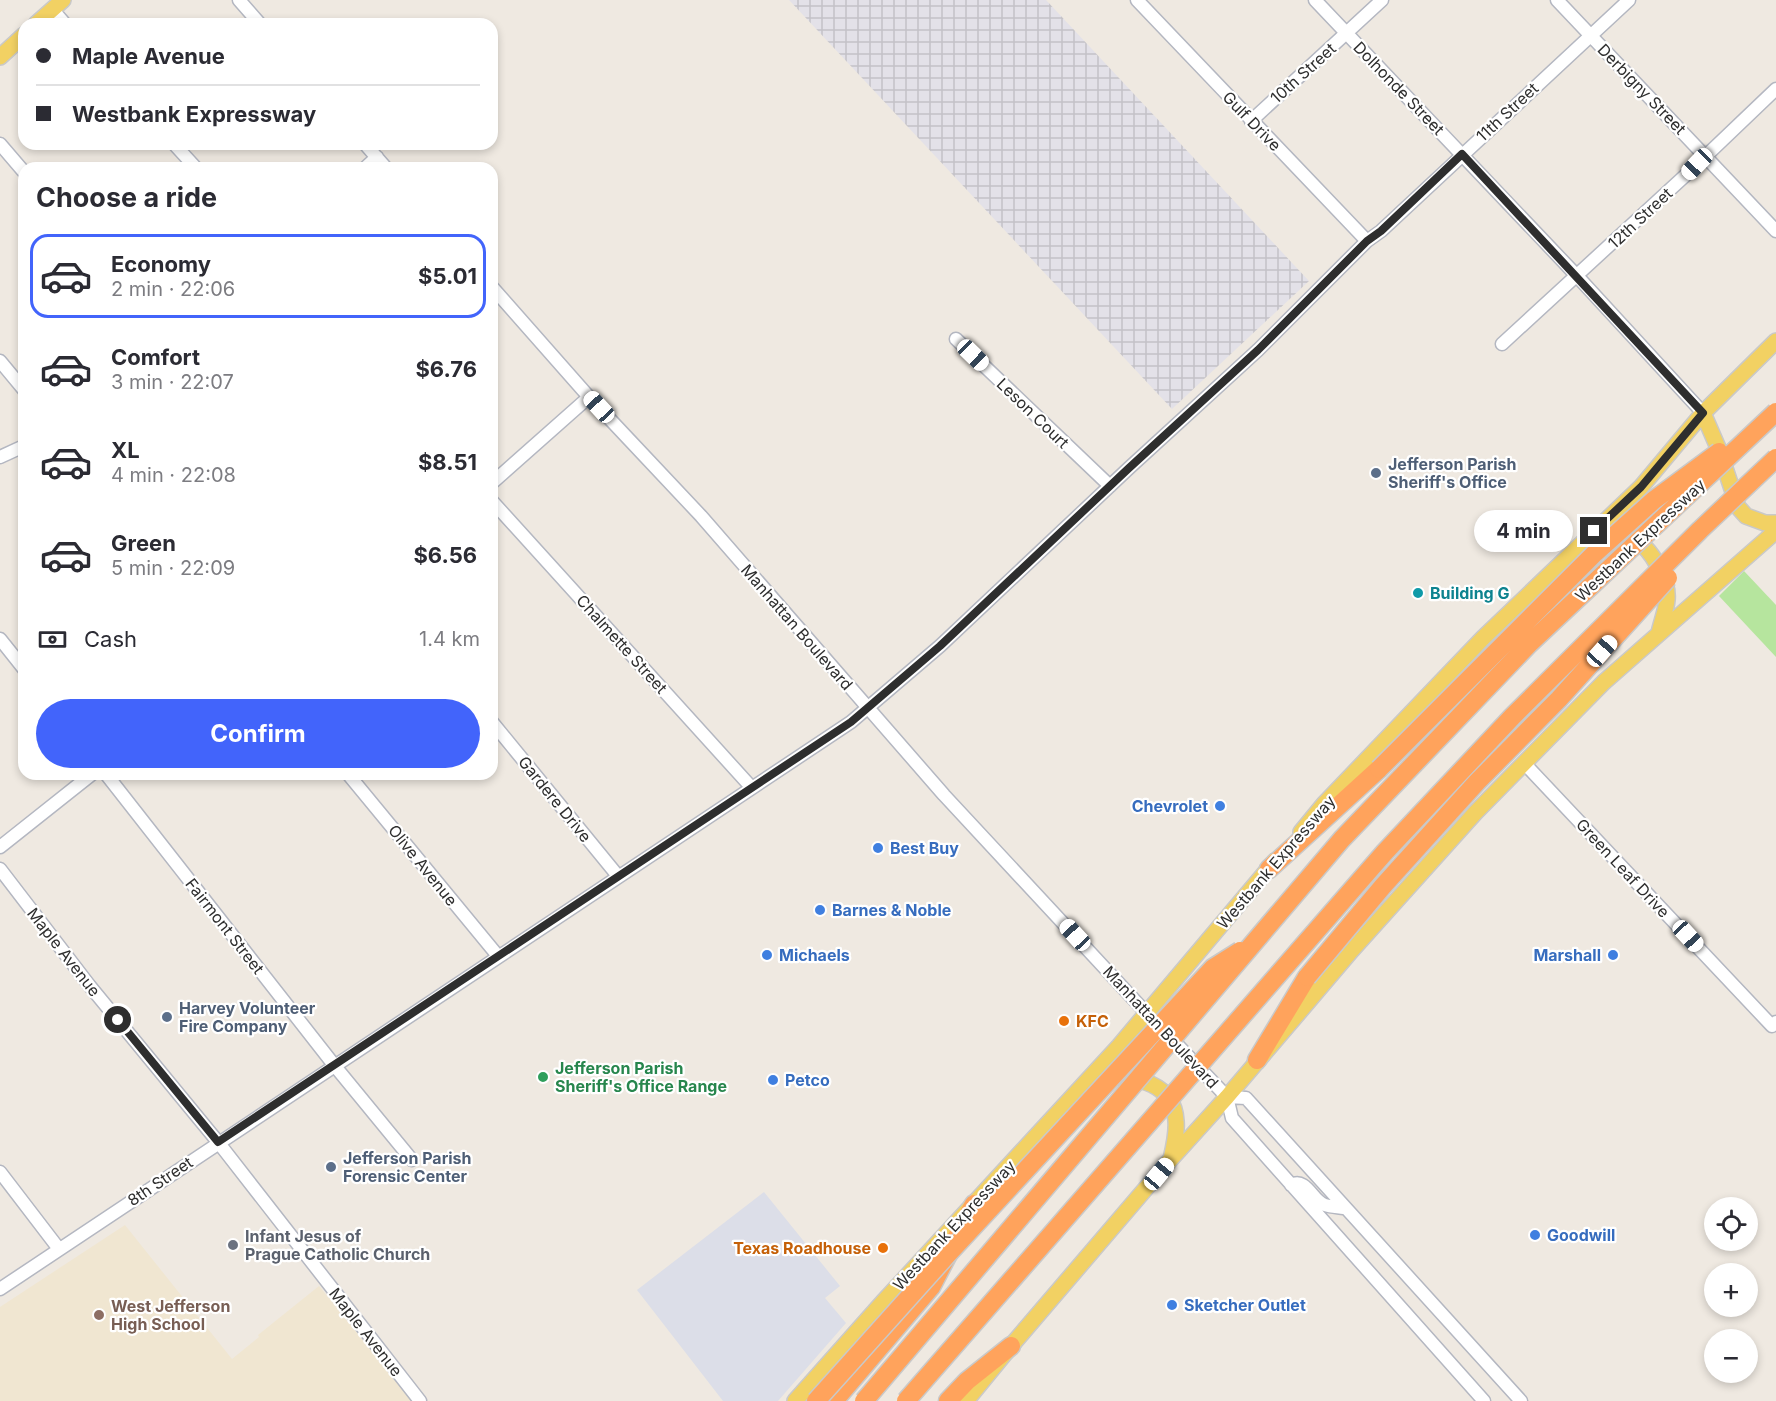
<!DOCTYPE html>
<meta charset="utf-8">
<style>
:root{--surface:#fff;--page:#f2f2f3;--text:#2b2b33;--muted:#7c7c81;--line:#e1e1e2;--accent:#4264fb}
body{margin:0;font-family:Inter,sans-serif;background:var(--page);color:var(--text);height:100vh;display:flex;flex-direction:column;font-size:22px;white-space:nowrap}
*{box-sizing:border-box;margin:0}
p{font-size:20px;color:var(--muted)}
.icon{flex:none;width:33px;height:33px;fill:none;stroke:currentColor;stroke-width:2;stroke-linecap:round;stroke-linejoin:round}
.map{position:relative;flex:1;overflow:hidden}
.side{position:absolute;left:18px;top:162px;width:480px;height:618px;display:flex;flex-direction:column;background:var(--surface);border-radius:18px;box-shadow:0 3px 9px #0003}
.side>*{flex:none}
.banner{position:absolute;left:18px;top:18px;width:480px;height:132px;border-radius:18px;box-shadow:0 3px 9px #0003;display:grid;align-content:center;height:132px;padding:0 18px;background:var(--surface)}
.controls{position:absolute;left:1704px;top:1197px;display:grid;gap:12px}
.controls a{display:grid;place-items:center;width:54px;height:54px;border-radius:50%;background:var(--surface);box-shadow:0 3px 9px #0003;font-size:30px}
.end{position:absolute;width:27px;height:27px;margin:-14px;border:8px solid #2e2e2e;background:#fff;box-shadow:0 0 0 3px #fff}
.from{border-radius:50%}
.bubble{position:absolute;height:42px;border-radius:21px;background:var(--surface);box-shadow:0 3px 9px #0003;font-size:20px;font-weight:700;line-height:42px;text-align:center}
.car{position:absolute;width:18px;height:36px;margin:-18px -9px;border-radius:8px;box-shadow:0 0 4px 2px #0007;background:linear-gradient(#fff 24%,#345 0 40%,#fff 0 76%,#345 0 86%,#fff 0)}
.banner b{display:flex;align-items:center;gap:21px;height:57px;font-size:22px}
.banner b+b{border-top:2px solid var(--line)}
.banner i{width:15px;height:15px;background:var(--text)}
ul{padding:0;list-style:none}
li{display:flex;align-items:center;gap:18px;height:84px;margin:0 12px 9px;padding:0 6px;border:3px solid transparent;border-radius:18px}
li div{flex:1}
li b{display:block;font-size:22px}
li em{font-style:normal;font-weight:700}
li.active{border-color:var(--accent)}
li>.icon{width:54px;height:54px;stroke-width:1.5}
h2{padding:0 18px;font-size:27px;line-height:72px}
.pay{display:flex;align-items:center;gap:15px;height:66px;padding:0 18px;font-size:22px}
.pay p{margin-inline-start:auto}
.primary-button{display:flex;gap:12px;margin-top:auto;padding:12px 18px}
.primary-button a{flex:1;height:69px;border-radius:36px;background:var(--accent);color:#fff;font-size:24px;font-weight:700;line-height:69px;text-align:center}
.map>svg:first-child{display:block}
.industrial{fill:url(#industrial-grid)}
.education{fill:#f0e6d1}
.airport{fill:#dcdee8}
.grass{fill:#b6e59e}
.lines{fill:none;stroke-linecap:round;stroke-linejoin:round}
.minor-casing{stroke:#b4b7c1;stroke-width:15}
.major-casing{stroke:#c9c9c9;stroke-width:18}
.highway-casing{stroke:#c9c9c9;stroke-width:21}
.minor{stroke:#fff;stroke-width:12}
.major{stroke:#f2d163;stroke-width:15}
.highway{stroke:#ffa35c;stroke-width:18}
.highway-bridge-casing{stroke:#c9c9c9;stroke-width:21;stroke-linecap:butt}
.highway-bridge{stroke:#ffa35c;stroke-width:18}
.route{stroke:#2e2e2e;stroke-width:8}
.service-dot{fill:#5c6f8a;stroke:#fff;stroke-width:2}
.culture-dot{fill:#0f9aa8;stroke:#fff;stroke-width:2}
.shop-dot{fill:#3f7fe0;stroke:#fff;stroke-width:2}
.food-dot{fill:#e8710a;stroke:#fff;stroke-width:2}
.leisure-dot{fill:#2e9e5b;stroke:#fff;stroke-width:2}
.worship-dot{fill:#6b7280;stroke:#fff;stroke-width:2}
.education-dot{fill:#8d6e63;stroke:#fff;stroke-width:2}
.labels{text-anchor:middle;stroke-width:4.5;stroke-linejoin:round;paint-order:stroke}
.street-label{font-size:16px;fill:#2e2e2e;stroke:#fff}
.service-label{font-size:16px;font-weight:bold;fill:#4e5e75;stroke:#fff;text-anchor:start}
.culture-label{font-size:16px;font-weight:bold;fill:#0d838f;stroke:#fff;text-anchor:start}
.shop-label{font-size:16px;font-weight:bold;fill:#366cbe;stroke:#fff;text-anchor:start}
.food-label{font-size:16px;font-weight:bold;fill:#c56008;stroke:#fff;text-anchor:start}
.leisure-label{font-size:16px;font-weight:bold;fill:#27864d;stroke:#fff;text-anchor:start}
.worship-label{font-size:16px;font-weight:bold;fill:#5b616d;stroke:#fff;text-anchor:start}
.education-label{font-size:16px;font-weight:bold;fill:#785e54;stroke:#fff;text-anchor:start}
</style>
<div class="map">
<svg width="1776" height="1401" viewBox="0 0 1776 1401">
<defs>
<pattern id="industrial-grid" width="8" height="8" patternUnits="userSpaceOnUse" patternTransform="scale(1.5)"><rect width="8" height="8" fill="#e3e1e8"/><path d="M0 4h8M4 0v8" fill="none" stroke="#c3c1c7"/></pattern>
</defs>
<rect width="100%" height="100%" fill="#efe9e1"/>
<!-- industrial -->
<path class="industrial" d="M789 0H1046L1309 281 1172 409Z"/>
<!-- education -->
<path class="education" d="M125 1225 232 1359 259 1337 258 1335 319 1286 412 1401H0V1307Z"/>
<!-- airport -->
<path class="airport" d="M764 1192 840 1286 825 1298 846 1323 778 1401H723L637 1290Z"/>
<!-- grass -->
<path class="grass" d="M1744 571 1776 605V657L1719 596Z"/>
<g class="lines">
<!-- minor casing -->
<g class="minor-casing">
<path id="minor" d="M239 0 260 24
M1137 0 1367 241
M1315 0 1577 276 1703 413
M1557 0 1776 231
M52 9 65 24
M1251 121 1382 0
M0 144 24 172
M174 144 196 168
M365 144 386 168
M365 168 377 157
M492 287 589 397 701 516 944 795 1152 1019
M956 339 1110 486
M1502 344 1688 173 1776 89
M0 361 24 390
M0 457 24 446
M492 483 589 397
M492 501 752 788
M0 639 24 669
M492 722 618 876
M1524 763 1772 1026 1776 1022
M106 774 334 1065 412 1160
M348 774 498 956
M0 847 92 774
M0 869 89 985 218 1142 420 1401
M1167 1034 1227 1097 1232 1118 1484 1401
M1227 1097 1246 1098 1521 1401
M0 1172 59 1249
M1291 1185C1307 1177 1312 1201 1325 1205 1331 1207 1338 1207 1344 1208
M0 1289 851 722 940 646 1129 468 1258 350 1367 241 1381 231 1629 0"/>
</g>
<!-- major casing -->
<g class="major-casing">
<path id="major" d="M36 24 63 0
M0 57 24 35
M1703 413 1719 450 1738 507 1746 516 1765 523H1776
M1606 539C1614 537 1626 536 1634 540 1652 547 1669 582 1667 600 1666 611 1661 623 1659 633
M1301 832 1324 804 1483 638 1641 487 1703 413 1776 341
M1105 1077C1136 1076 1174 1083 1176 1121 1177 1134 1174 1146 1171 1159
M795 1401 883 1302 1119 1046 1275 861
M966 1401 1011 1346 1171 1159 1227 1097 1352 950 1475 813 1604 682 1776 531"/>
</g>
<!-- highway casing -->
<g class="highway-casing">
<path id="highway" d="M1269 869 1379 769
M1257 1060 1307 977
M834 1401 931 1287 974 1204
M948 1401 967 1381 1011 1346"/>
</g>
<!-- minor -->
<use href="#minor" class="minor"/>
<!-- major -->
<use href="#major" class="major"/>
<!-- highway -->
<use href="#highway" class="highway"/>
<!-- highway-bridge casing -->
<g class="highway-bridge-casing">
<path id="highway-bridge" d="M1379 769 1595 553 1654 500 1719 452
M1307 977 1383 886 1477 782 1559 699 1668 578
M816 1401 947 1255 1213 968 1240 951
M864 1401 1342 839 1529 644 1776 412
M906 1401 1385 852 1512 717 1700 530 1776 458"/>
</g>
<!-- highway-bridge -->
<use href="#highway-bridge" class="highway-bridge"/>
</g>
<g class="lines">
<!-- route -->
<path class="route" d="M118 1020 218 1142 851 722 940 646 1129 468 1258 350 1367 241 1381 231 1462 154 1703 413 1641 487 1594 531"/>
</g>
<!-- markers -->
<g class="service-dot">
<circle cx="1376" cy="473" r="6"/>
<circle cx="167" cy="1017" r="6"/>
<circle cx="331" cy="1167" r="6"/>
</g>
<circle class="culture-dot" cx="1418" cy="593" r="6"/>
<g class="shop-dot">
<circle cx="1220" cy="806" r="6"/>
<circle cx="878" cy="848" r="6"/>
<circle cx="820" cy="910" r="6"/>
<circle cx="767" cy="955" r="6"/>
<circle cx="1613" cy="955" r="6"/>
<circle cx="773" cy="1080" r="6"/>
<circle cx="1535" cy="1235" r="6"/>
<circle cx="1172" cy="1305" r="6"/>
</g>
<g class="food-dot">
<circle cx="1064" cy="1021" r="6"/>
<circle cx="883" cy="1248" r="6"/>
</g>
<circle class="leisure-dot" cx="543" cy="1077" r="6"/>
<circle class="worship-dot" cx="233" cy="1245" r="6"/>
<circle class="education-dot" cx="99" cy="1315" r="6"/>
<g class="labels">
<!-- street labels -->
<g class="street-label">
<text transform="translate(1303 73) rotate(-42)" y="6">10th Street</text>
<text transform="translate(1399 88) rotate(46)" y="6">Dolhonde Street</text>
<text transform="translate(1642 89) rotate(46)" y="6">Derbigny Street</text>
<text transform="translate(1507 112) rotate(-43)" y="6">11th Street</text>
<text transform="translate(1252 121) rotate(46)" y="6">Gulf Drive</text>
<text transform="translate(1640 218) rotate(-43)" y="6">12th Street</text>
<text transform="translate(1033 413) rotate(44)" y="6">Leson Court</text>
<text transform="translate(1640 540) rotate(-43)" y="6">Westbank Expressway</text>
<text transform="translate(797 627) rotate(49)" y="6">Manhattan Boulevard</text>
<text transform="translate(622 644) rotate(48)" y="6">Chalmette Street</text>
<text transform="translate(555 799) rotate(51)" y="6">Gardere Drive</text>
<text transform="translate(1276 862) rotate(-49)" y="6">Westbank Expressway</text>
<text transform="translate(423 865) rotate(51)" y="6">Olive Avenue</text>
<text transform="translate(1623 868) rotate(47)" y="6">Green Leaf Drive</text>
<text transform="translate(225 926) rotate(52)" y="6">Fairmont Street</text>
<text transform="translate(64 952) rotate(52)" y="6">Maple Avenue</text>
<text transform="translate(1161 1027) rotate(47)" y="6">Manhattan Boulevard</text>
<text transform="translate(160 1181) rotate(-34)" y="6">8th Street</text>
<text transform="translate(954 1225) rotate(-47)" y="6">Westbank Expressway</text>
<text transform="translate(366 1332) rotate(52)" y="6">Maple Avenue</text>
</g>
<!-- service labels -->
<g class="service-label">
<text x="1388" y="470">Jefferson Parish<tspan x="1388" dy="18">Sheriff's Office</tspan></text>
<text x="179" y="1014">Harvey Volunteer<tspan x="179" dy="18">Fire Company</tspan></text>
<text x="343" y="1164">Jefferson Parish<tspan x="343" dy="18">Forensic Center</tspan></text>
</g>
<!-- culture labels -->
<g class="culture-label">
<text x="1430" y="599">Building G</text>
</g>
<!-- shop labels -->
<g class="shop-label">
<text x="1208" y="812" text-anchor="end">Chevrolet</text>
<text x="890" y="854">Best Buy</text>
<text x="832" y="916">Barnes &amp; Noble</text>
<text x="779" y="961">Michaels</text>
<text x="1601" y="961" text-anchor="end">Marshall</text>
<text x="785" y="1086">Petco</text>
<text x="1547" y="1241">Goodwill</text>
<text x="1184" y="1311">Sketcher Outlet</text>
</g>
<!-- food labels -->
<g class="food-label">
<text x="1076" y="1027">KFC</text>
<text x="871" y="1254" text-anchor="end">Texas Roadhouse</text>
</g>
<!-- leisure labels -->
<g class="leisure-label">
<text x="555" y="1074">Jefferson Parish<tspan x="555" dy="18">Sheriff's Office Range</tspan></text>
</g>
<!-- worship labels -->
<g class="worship-label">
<text x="245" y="1242">Infant Jesus of<tspan x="245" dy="18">Prague Catholic Church</tspan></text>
</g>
<!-- education labels -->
<g class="education-label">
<text x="111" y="1312">West Jefferson<tspan x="111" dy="18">High School</tspan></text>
</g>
</g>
</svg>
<div class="controls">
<a><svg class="icon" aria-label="locate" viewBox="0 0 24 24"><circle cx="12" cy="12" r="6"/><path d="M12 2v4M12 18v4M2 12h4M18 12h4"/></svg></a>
<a>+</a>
<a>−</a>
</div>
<i class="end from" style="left:118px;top:1020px"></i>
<i class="end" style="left:1594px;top:531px"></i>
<div class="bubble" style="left:1474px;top:510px;width:99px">4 min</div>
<i class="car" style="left:1697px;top:164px;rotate:224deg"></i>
<i class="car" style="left:973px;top:355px;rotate:134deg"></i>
<i class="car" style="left:599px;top:407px;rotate:317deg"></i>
<i class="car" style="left:1602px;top:651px;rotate:42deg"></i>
<i class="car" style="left:1075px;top:935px;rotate:317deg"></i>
<i class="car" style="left:1688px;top:936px;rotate:137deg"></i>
<i class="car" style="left:1159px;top:1174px;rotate:40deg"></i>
<div class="banner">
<b><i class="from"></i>Maple Avenue</b>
<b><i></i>Westbank Expressway</b>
</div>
<section class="side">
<h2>Choose a ride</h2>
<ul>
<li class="active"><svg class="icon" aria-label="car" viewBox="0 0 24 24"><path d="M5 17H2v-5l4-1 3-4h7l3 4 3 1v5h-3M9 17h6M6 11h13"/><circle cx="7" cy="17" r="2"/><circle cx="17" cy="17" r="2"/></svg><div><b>Economy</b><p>2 min · 22:06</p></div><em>$5.01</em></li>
<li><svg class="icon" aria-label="car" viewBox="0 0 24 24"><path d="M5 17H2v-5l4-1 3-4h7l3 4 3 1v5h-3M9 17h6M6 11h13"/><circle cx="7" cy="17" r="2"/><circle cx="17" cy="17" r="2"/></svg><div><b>Comfort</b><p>3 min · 22:07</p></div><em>$6.76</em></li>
<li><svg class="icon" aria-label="car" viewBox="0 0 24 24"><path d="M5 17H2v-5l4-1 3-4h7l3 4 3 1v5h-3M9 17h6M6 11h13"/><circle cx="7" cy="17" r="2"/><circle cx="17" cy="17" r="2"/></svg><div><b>XL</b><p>4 min · 22:08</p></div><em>$8.51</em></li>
<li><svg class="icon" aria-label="car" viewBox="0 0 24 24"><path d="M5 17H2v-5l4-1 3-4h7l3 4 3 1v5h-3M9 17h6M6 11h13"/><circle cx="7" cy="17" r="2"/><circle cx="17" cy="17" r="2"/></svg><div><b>Green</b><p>5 min · 22:09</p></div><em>$6.56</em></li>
</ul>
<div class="pay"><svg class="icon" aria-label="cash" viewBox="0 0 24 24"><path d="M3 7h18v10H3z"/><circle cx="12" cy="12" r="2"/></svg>Cash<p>1.4 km</p></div>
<div class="primary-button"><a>Confirm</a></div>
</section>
</div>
